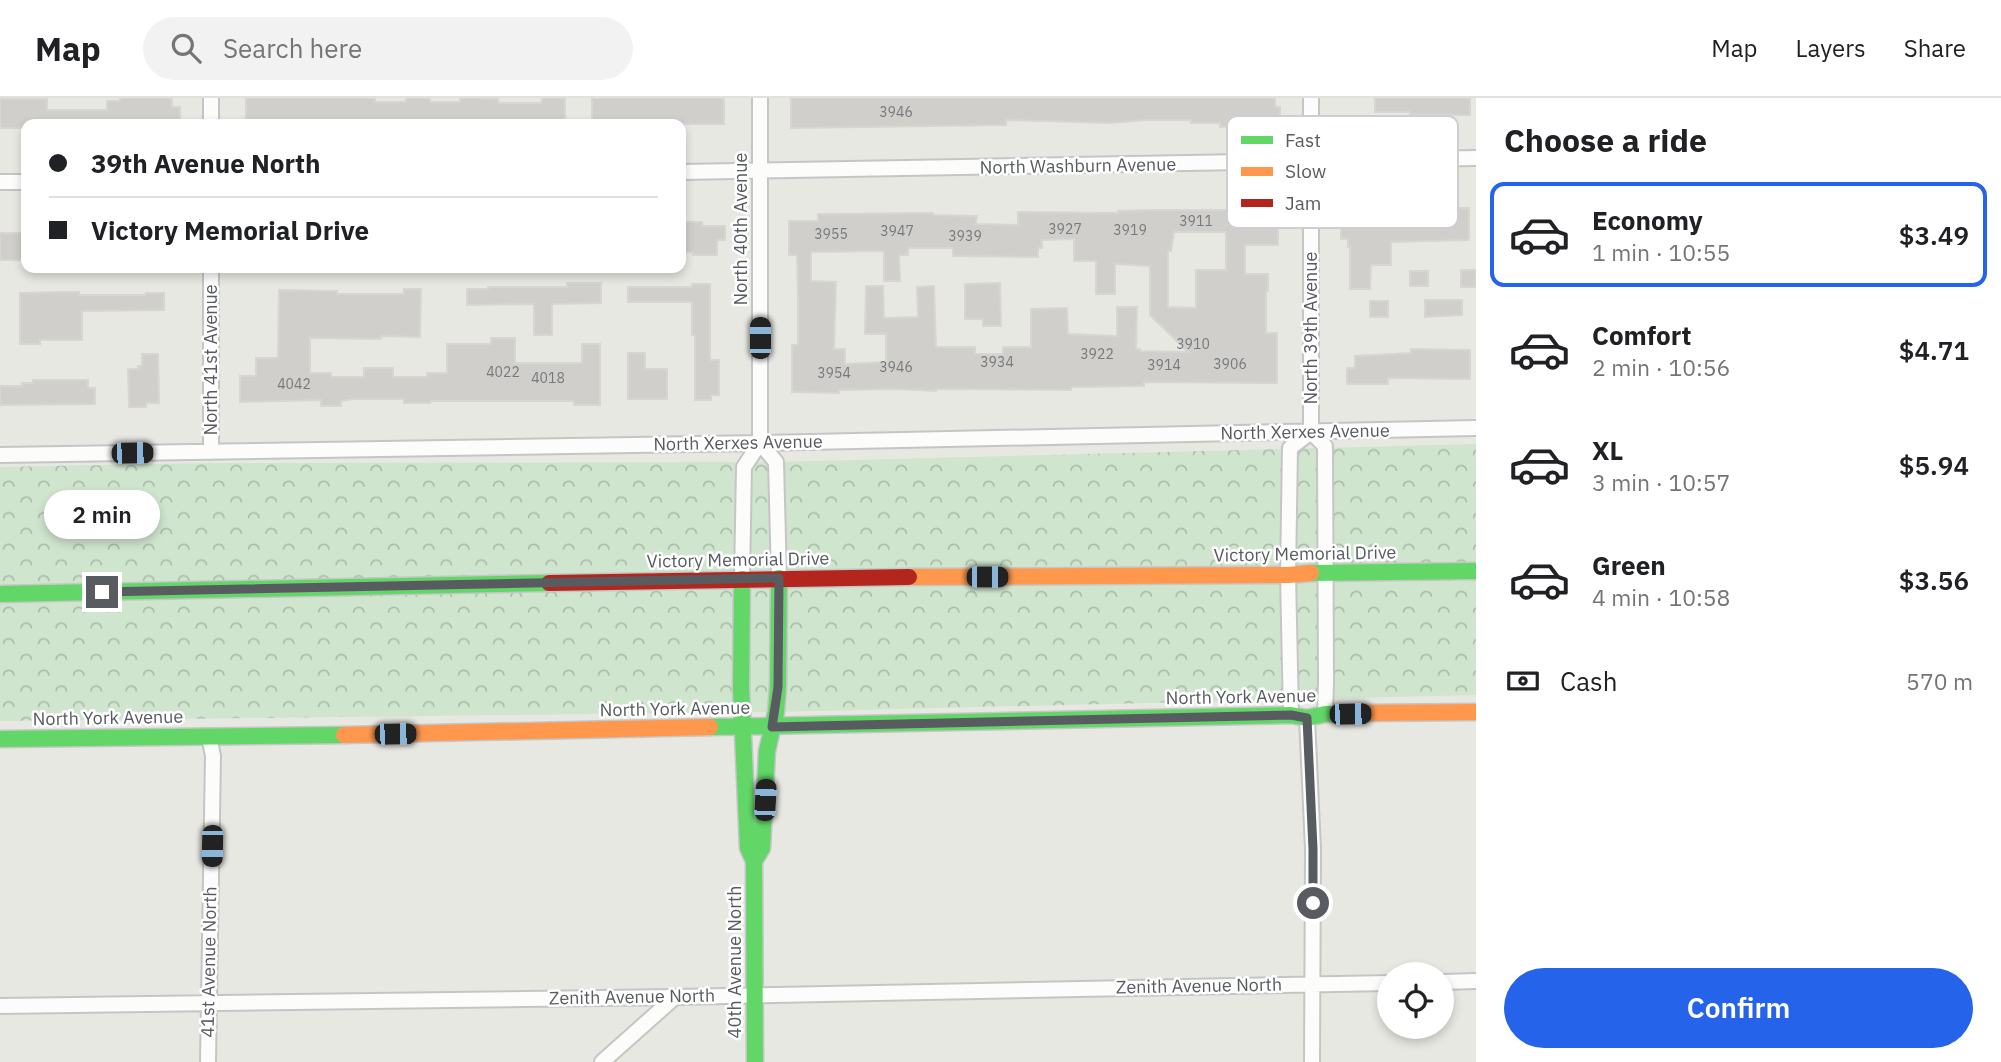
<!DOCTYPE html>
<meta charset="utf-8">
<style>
:root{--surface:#fff;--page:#f2f2f2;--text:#202124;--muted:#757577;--line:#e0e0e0;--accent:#2563eb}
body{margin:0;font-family:"IBM Plex Sans",sans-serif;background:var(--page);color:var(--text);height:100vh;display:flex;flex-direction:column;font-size:26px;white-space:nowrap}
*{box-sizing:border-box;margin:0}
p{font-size:23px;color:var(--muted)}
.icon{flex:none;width:38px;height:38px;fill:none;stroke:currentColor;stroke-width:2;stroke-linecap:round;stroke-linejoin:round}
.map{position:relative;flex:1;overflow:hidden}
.drawer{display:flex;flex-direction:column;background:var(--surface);width:525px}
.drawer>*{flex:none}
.hud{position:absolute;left:21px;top:21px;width:665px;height:154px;border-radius:14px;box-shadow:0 4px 10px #0003;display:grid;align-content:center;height:154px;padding:0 28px;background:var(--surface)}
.tools{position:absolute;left:1377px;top:864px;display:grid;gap:14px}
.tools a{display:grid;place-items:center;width:77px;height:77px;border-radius:50%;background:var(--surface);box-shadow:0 4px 10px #0003;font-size:35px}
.end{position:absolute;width:32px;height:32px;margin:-16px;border:9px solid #585c60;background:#fff;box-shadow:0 0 0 4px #fff}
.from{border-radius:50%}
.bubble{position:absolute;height:49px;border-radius:24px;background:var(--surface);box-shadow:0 4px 10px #0003;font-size:23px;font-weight:600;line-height:49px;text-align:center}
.car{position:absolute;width:21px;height:42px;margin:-21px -10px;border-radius:9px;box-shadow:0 0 5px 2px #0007;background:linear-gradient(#222 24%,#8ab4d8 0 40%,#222 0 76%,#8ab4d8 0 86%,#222 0)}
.hud b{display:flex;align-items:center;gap:24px;height:66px;font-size:26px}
.hud b+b{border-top:2px solid var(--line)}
.hud i{width:18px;height:18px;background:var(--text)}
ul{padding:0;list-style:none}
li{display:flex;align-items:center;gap:21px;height:105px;margin:0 14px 10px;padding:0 14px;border:4px solid transparent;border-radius:14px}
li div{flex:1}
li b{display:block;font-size:26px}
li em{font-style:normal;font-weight:600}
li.current{border-color:var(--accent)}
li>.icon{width:63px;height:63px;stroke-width:1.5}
h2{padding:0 28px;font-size:32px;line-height:84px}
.pay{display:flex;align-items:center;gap:18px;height:77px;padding:0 28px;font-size:26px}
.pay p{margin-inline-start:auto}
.action{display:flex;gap:14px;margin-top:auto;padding:14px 28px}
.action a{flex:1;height:80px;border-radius:42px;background:var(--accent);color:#fff;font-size:28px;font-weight:600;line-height:80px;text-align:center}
header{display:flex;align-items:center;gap:42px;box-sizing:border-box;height:98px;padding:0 35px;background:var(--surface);border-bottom:2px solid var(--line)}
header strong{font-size:33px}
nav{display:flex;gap:38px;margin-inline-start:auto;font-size:24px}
.search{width:490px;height:63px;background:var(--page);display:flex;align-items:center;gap:18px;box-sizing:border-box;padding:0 24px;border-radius:38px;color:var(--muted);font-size:26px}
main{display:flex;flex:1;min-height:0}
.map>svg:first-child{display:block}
.forest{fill:url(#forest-crowns)}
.building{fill:#d0cfcc;stroke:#d7d6d2;stroke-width:2;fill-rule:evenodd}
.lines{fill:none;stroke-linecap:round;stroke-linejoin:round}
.street-casing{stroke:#c5c5c5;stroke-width:18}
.fast-casing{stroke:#c5c6c6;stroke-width:19}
.slow-casing{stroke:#c5c6c6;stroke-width:19}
.jam-casing{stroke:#c5c6c6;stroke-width:19}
.street{stroke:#fcfcfb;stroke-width:14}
.fast{stroke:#63d668;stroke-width:16}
.slow{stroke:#ff974d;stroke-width:16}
.jam{stroke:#b3261e;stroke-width:16}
.route{stroke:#585c60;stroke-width:9}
.labels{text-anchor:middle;stroke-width:5;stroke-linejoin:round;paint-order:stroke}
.number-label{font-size:14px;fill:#777a7c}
.street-label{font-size:18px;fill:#585c60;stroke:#fff}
.key{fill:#fff;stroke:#cdcecf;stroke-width:2}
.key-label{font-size:19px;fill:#585c60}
</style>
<header>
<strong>Map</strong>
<div class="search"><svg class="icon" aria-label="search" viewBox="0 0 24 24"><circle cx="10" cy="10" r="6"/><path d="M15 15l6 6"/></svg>Search here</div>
<nav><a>Map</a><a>Layers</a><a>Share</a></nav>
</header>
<main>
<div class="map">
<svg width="1476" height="964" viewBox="0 0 1476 964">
<defs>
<pattern id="forest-crowns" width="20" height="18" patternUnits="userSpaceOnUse" patternTransform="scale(1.75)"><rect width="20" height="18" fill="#d0e5ce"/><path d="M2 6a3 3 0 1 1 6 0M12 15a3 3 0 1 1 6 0" fill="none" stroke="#acbdab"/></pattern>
</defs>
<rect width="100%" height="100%" fill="#e8e8e3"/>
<!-- forest -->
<path class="forest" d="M1476 346V597L776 614 0 623V369L209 365 776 364Z"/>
<!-- building -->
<path class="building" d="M120 0H172V9H180V26H26V30H0V1H47V12H107V3H120Z
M246 0H375V4H406V0H430V4H460V0H474L498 1V5H542V0H565V26H246Z
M592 0H724V26H592Z
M791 0H1275V9H1280V22L1244 23V28L1220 29V25H1191V22H1145L1111 25 1006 22V27L791 30Z
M1375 0H1470V17H1410V14H1375Z
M1434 106V107H1458V110H1469V139L1468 142 1391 144V167H1371L1370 191H1350V149H1348V141H1341V108Z
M1152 112H1278V147H1245V176H1268V193H1266V235H1277V285L1144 284V288L1077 289H1071V292L936 291V293L894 291 839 292V295L792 294V247H798V202L797 157H789V123H818V116L933 115V117L977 118 976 126 1018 127V114L1118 115V113ZM1174 134H1226V172H1196V210L1168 209V153H1171ZM1074 141V163H1096V196H1115V166L1150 168V217L1188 254 1140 253V251H1136L1137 209H1117V238L1068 236 1067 210 1031 211V249H1003V256H975V249H936L934 188 917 189 918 219 884 220 883 188H866L865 236H886V264L845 266V251H834L836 184 811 183V154L884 153V183H900L899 157H908V150H953V158L1038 159V150H1042V142Z
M681 124H702V128H725V142H717V157H693V154H681Z
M0 135H26V162H0Z
M1461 172H1476V189H1461Z
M1410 173H1428V188H1410Z
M567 185H601V205L552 206V237H534V206L467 207V191H488V189H567Z
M1000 185 1001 228H983V221H965V186Z
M692 186H710V262H719V297H711V302H695V237H692V204H628V189H692Z
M404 191H421L420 239 381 238V241L310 240V275H331V279H364V270H393V279H427V275H447V246H491V240H515V265H582V246H600V307H574V303H430V305H404V301H353L341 303V308H321V302L240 304V278H256V260H278L279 192 337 193V196H404Z
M62 194H79V197H146V195H164V212L82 213V242H40V246H20V195Z
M1425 202H1462V217L1425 219Z
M1370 203H1388V219H1370Z
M1411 251 1470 252V281L1388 280V286H1347V270H1355V258L1411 255Z
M628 255H645V271H667V301H628Z
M142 256H158L159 305H146V309H129L128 271H138V268H142Z
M33 282H88V290H95V306L0 307V288H22V285H33Z"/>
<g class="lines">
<!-- street casing -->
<g class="street-casing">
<path id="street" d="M211 0V26
M1311 0V334L1325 348 1326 584 1325 616
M681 74 1476 60
M0 84H26
M760 345 776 364 779 480
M211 354V170
M0 357 760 345 1476 330
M742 481 744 369 760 345V0
M1291 617 1288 477 1290 350 1311 334
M1307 620 1313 751 1312 964
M1442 884 1476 883
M0 908 675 899 1390 885
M208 964 213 658 209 638
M602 964 675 899"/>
</g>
<!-- fast casing -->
<g class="fast-casing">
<path id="fast" d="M1311 475 1476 473
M742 481 741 590 748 750 754 763 755 964
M0 496 549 485
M710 629 1291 617 1307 620 1325 616 1364 615
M0 641 344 637
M754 763 762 750 767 653 776 614 778 589 779 480"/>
</g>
<!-- slow casing -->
<g class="slow-casing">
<path id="slow" d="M909 479 1288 477 1311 475
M1364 615 1476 614
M344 637 710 629"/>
</g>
<!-- jam casing -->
<g class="jam-casing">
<path id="jam" d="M549 485 909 479"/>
</g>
<!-- street -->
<use href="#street" class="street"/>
<!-- fast -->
<use href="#fast" class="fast"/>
<!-- slow -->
<use href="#slow" class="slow"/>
<!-- jam -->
<use href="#jam" class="jam"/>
</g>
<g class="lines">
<!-- route -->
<path class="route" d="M102 494 779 480 778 589 772 629 1291 617 1307 620 1313 751V805"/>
</g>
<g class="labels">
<!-- number labels -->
<g class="number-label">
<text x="896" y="19">3946</text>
<text x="1196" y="128">3911</text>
<text x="1065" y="136">3927</text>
<text x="1130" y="137">3919</text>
<text x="897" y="138">3947</text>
<text x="831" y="141">3955</text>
<text x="965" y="143">3939</text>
<text x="1193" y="251">3910</text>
<text x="1097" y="261">3922</text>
<text x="997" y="269">3934</text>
<text x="1230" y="271">3906</text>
<text x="1164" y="272">3914</text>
<text x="896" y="274">3946</text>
<text x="503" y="279">4022</text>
<text x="834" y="280">3954</text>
<text x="548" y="285">4018</text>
<text x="294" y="291">4042</text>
</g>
<!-- street labels -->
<g class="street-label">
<text transform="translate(1078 68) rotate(-1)" y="6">North Washburn Avenue</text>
<text transform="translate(741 131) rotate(-90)" y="6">North 40th Avenue</text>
<text transform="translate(1311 230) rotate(-90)" y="6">North 39th Avenue</text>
<text transform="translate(211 262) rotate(-90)" y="6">North 41st Avenue</text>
<text transform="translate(1305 334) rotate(-1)" y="6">North Xerxes Avenue</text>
<text transform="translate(738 345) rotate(-1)" y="6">North Xerxes Avenue</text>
<text transform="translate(1305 456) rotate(-1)" y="6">Victory Memorial Drive</text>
<text transform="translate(738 462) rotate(-1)" y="6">Victory Memorial Drive</text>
<text transform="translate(1241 599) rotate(-1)" y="6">North York Avenue</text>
<text transform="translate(675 611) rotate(-1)" y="6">North York Avenue</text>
<text transform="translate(108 620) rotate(-1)" y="6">North York Avenue</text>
<text transform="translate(209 864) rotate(-89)" y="6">41st Avenue North</text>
<text transform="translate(735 864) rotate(-90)" y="6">40th Avenue North</text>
<text transform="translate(1199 888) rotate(-1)" y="6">Zenith Avenue North</text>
<text transform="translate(632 899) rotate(-1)" y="6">Zenith Avenue North</text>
</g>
</g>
<!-- legend -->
<rect x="1227" y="18" width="231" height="112" rx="10" class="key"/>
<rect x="1241" y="38" width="32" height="8" fill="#63d668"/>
<rect x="1241" y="69" width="32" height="9" fill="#ff974d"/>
<rect x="1241" y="101" width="32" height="8" fill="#b3261e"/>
<g class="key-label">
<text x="1285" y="49">Fast</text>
<text x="1285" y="80">Slow</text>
<text x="1285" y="112">Jam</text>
</g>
</svg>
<div class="tools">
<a><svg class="icon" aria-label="locate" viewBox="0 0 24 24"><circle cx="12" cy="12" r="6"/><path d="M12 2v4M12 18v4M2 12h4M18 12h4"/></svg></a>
</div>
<i class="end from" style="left:1313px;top:805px"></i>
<i class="end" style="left:102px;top:494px"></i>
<div class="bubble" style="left:44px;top:392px;width:116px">2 min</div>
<i class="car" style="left:760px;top:240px;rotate:0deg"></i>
<i class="car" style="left:132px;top:355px;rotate:89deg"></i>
<i class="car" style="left:987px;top:479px;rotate:90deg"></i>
<i class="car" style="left:1350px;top:616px;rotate:89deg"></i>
<i class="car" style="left:395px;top:636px;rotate:89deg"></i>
<i class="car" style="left:765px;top:702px;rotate:3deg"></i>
<i class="car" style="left:212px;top:748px;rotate:181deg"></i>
<div class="hud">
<b><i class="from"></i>39th Avenue North</b>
<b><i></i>Victory Memorial Drive</b>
</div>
</div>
<section class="drawer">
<h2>Choose a ride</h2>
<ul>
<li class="current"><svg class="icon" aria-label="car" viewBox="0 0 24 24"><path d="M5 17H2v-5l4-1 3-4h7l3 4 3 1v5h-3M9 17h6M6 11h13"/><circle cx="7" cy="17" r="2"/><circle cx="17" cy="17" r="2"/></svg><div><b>Economy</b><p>1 min · 10:55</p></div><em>$3.49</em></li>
<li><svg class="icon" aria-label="car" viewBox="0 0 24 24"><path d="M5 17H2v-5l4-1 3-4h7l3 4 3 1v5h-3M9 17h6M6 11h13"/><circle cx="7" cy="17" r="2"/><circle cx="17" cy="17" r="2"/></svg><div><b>Comfort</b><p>2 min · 10:56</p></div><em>$4.71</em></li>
<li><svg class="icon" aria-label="car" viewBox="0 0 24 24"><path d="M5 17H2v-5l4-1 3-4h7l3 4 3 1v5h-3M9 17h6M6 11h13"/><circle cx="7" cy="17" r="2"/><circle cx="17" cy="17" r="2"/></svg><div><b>XL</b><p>3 min · 10:57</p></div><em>$5.94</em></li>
<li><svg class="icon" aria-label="car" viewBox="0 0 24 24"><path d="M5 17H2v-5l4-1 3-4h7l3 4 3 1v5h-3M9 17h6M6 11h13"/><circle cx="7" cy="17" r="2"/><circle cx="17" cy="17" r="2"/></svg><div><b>Green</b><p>4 min · 10:58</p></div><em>$3.56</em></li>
</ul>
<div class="pay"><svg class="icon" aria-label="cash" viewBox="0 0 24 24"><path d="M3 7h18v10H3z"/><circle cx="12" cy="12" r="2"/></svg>Cash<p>570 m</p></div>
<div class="action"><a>Confirm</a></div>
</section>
</main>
